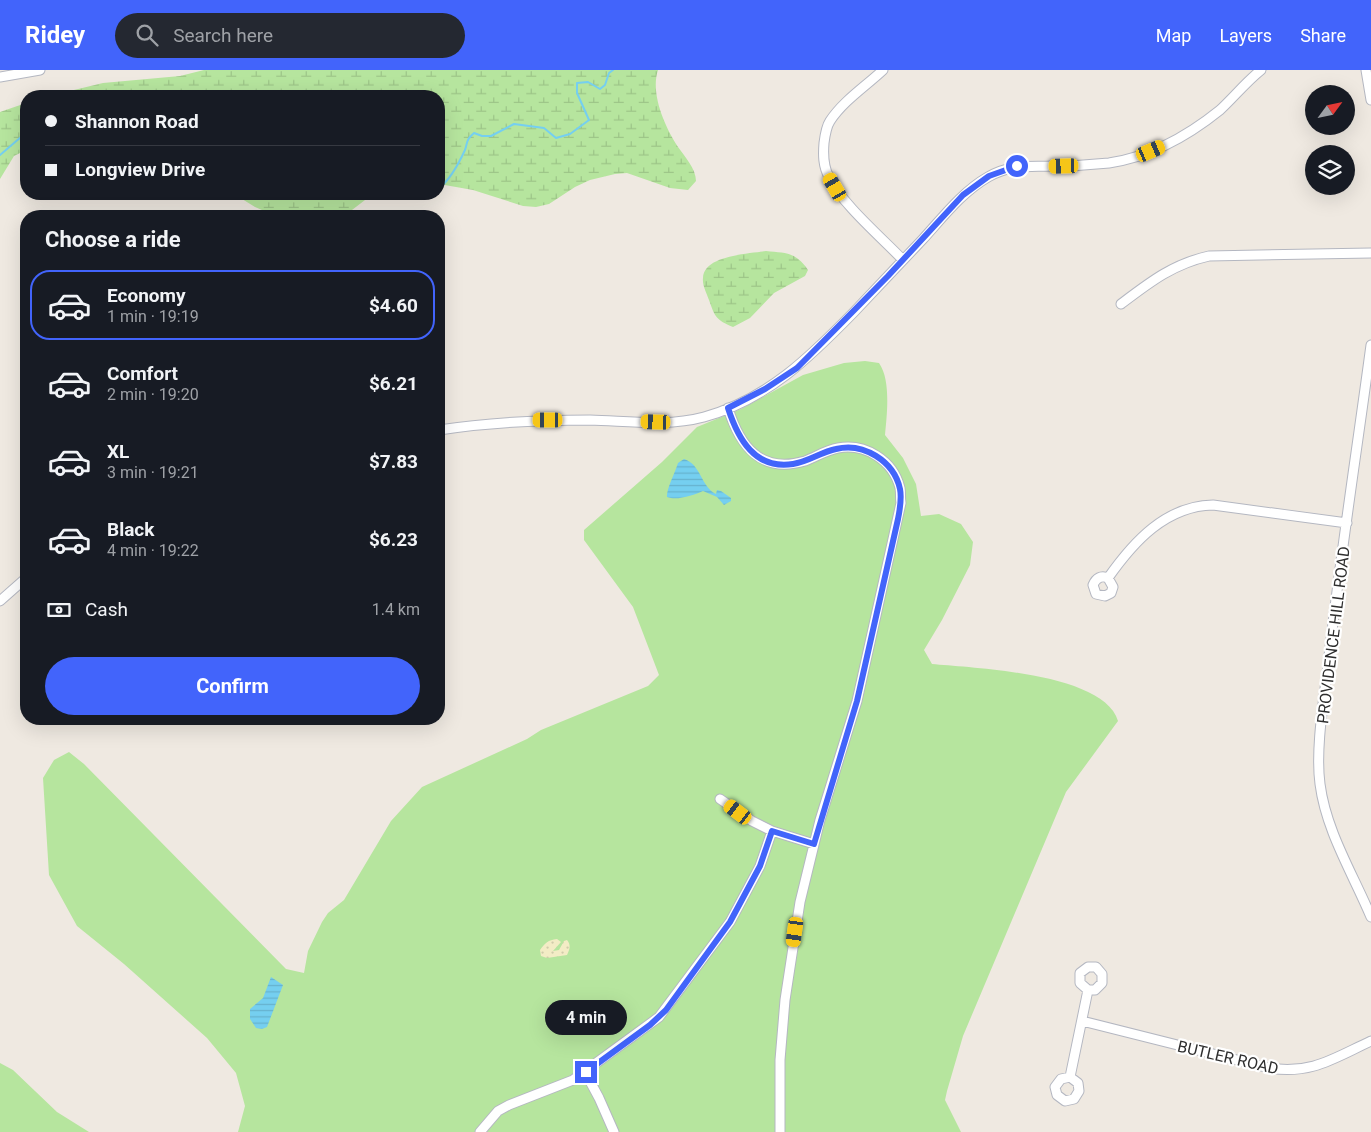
<!DOCTYPE html>
<meta charset="utf-8">
<style>
:root{--surface:#171b24;--page:#242831;--text:#f1f3f6;--muted:#9ea1a6;--line:#363941;--accent:#4264fb}
body{margin:0;font-family:Roboto,sans-serif;background:var(--page);color:var(--text);height:100vh;display:flex;flex-direction:column;font-size:19px;white-space:nowrap}
*{box-sizing:border-box;margin:0}
p{font-size:16px;color:var(--muted)}
.icon{flex:none;width:28px;height:28px;fill:none;stroke:currentColor;stroke-width:2;stroke-linecap:round;stroke-linejoin:round}
.map{position:relative;flex:1;overflow:hidden}
.details{position:absolute;left:20px;top:140px;width:425px;height:515px;display:flex;flex-direction:column;background:var(--surface);border-radius:20px;box-shadow:0 5px 20px #0002}
.details>*{flex:none}
.hud{position:absolute;left:20px;top:20px;width:425px;height:110px;border-radius:20px;box-shadow:0 5px 20px #0002;display:grid;align-content:center;height:110px;padding:0 25px;background:var(--surface)}
.needle{width:32px;rotate:57deg}
.controls{position:absolute;left:1305px;top:15px;display:grid;gap:10px}
.controls a{display:grid;place-items:center;width:50px;height:50px;border-radius:50%;background:var(--surface);box-shadow:0 5px 20px #0002;font-size:25px}
.end{position:absolute;width:22px;height:22px;margin:-11px;border:6px solid #4264fb;background:#fff;box-shadow:0 0 0 2px #fff}
.from{border-radius:50%}
.bubble{position:absolute;height:35px;border-radius:18px;background:var(--surface);box-shadow:0 5px 20px #0002;font-size:16px;font-weight:700;line-height:35px;text-align:center}
.car{position:absolute;width:15px;height:30px;margin:-15px -8px;border-radius:6px;box-shadow:0 0 4px 1px #0007;background:linear-gradient(#f5c518 24%,#345 0 40%,#f5c518 0 76%,#345 0 86%,#f5c518 0)}
.hud b{display:flex;align-items:center;gap:18px;height:48px;font-size:19px}
.hud b+b{border-top:1px solid var(--line)}
.hud i{width:12px;height:12px;background:var(--text)}
ul{padding:0;list-style:none}
li{display:flex;align-items:center;gap:15px;height:70px;margin:0 10px 8px;padding:0 15px;border:2px solid transparent;border-radius:20px}
li div{flex:1}
li b{display:block;font-size:19px}
li em{font-style:normal;font-weight:700}
li.selected{border-color:var(--accent)}
li>.icon{width:45px;height:45px;stroke-width:1.5}
h2{padding:0 25px;font-size:22px;line-height:60px}
.pay{display:flex;align-items:center;gap:12px;height:55px;padding:0 25px;font-size:19px}
.pay p{margin-inline-start:auto}
.cta{display:flex;gap:10px;margin-top:auto;padding:10px 25px}
.cta a{flex:1;height:58px;border-radius:30px;background:var(--accent);color:#fff;font-size:20px;font-weight:700;line-height:58px;text-align:center}
header{display:flex;align-items:center;gap:30px;box-sizing:border-box;height:70px;padding:0 25px;background:var(--accent);color:#fff}
header strong{font-size:24px}
nav{display:flex;gap:28px;margin-inline-start:auto;font-size:18px}
.search{width:350px;height:45px;background:var(--page);display:flex;align-items:center;gap:12px;box-sizing:border-box;padding:0 18px;border-radius:28px;color:var(--muted);font-size:19px}
.map>svg:first-child{display:block}
.grass{fill:#b6e59e}
.wetland{fill:url(#wetland-marsh)}
.sand{fill:url(#sand-dots)}
.water{fill:url(#water-rules)}
.lines{fill:none;stroke-linecap:round;stroke-linejoin:round}
.stream{stroke:#75cff0;stroke-width:2}
.minor-casing{stroke:#b4b7c1;stroke-width:11}
.minor{stroke:#fff;stroke-width:9}
.route{stroke:#4264fb;stroke-width:6}
.labels{text-anchor:middle;stroke-width:4.5;stroke-linejoin:round;paint-order:stroke}
.street-label{font-size:16px;fill:#2e2e2e;stroke:#fff}
</style>
<header>
<strong>Ridey</strong>
<div class="search"><svg class="icon" aria-label="search" viewBox="0 0 24 24"><circle cx="10" cy="10" r="6"/><path d="M15 15l6 6"/></svg>Search here</div>
<nav><a>Map</a><a>Layers</a><a>Share</a></nav>
</header>
<div class="map">
<svg width="1371" height="1062" viewBox="0 0 1371 1062">
<defs>
<pattern id="wetland-marsh" width="20" height="14" patternUnits="userSpaceOnUse" patternTransform="scale(1.25)"><rect width="20" height="14" fill="#b6e59e"/><path d="M1 5h8M5 5V1M11 12h8M15 12V8" fill="none" stroke="#9dc588"/></pattern>
<pattern id="sand-dots" width="8" height="8" patternUnits="userSpaceOnUse" patternTransform="scale(1.25)"><rect width="8" height="8" fill="#f3ecc5"/><path d="M2 2h.1M6 6h.1" fill="none" stroke="#d1cbaa" stroke-width="1.8" stroke-linecap="round"/></pattern>
<pattern id="water-rules" width="6" height="5" patternUnits="userSpaceOnUse" patternTransform="scale(1.25)"><rect width="6" height="5" fill="#75cff0"/><path d="M0 2.5h6" fill="none" stroke="#66b2ce"/></pattern>
</defs>
<rect width="100%" height="100%" fill="#efe9e1"/>
<!-- grass -->
<path class="grass" d="M865 291 879 293C891 310 887 344 885 365L903 388 916 414 921 446 939 444 961 454 973 472 970 495 942 550 924 580 932 594C974 598 1104 603 1118 651L1066 722 963 966 947 1021 945 1030 961 1062H238L245 1036 236 1003 207 968 124 894 77 856 49 805 43 708 54 690 69 682 84 694 286 899 304 903 308 881 322 852 328 843 344 830 391 751 422 717 527 669 541 660 648 616 659 605 633 537 584 470V460L662 392 697 357 741 339 803 305 844 293Z
M0 993 13 1000 57 1042 89 1062H0Z"/>
<!-- wetland -->
<path class="wetland" d="M204 0H658C650 24 665 57 678 77 685 87 696 99 696 111L688 120 670 118 627 103 615 104 590 110 575 117 549 134 536 137 523 136 473 120 439 114V26H49L103 13 180 6Z
M26 33V80L14 86 0 109V42Z
M234 124H373C363 131 354 139 344 146H276L255 137Z
M766 181C786 183 796 182 808 200L805 206 774 223 750 248 733 257C716 250 715 247 709 230 707 224 702 215 703 208 704 185 749 184 766 181Z"/>
<!-- sand -->
<path class="sand" d="M557 869 561 872 553 881 559 880 564 871 567 870C571 875 570 879 567 885L547 888 541 886 540 880C545 873 548 870 557 869Z"/>
<!-- water -->
<path class="water" d="M684 389C701 394 701 417 716 424L717 420 721 421 731 428V431L724 435 717 427 703 421C694 425 677 431 667 427 666 420 675 403 678 393Z
M271 907 283 915 267 957 262 959 256 958 250 949V939L263 928Z"/>
<g class="lines">
<!-- stream -->
<path class="stream" d="M0 85 21 67H26
M439 118C450 110 459 93 465 80 468 71 466 70 474 63L482 66H491L514 54 544 58 556 68 570 64 589 50 577 23V13L588 12 600 19 605 15 609 3 613 0"/>
<!-- minor casing -->
<g class="minor-casing">
<path id="minor" d="M883 0C866 16 843 31 830 51 826 57 825 65 824 73 823 85 823 96 829 107 841 133 882 168 903 190
M1366 0 1371 30
M0 7 40 0
M1121 234C1150 212 1173 194 1209 186L1371 183
M1371 275C1357 379 1341 482 1329 586 1325 624 1315 677 1320 714 1326 761 1353 804 1371 847
M728 338C740 377 761 404 805 391 816 387 826 380 838 378 865 373 893 390 900 418 901 423 900 428 901 433L857 631 820 750 800 832 785 930 780 990V1062
M439 360C490 352 539 350 590 350 628 351 667 357 704 347 768 329 810 287 854 242 877 218 900 193 923 169 943 147 962 122 988 107 1011 94 1028 97 1052 96 1071 96 1090 95 1109 93 1150 87 1189 65 1220 40 1234 27 1246 12 1261 0
M1108 508 1113 517 1111 523 1105 526 1096 524 1093 515C1096 508 1101 505 1108 508 1134 471 1166 436 1213 435L1347 453
M0 531 26 508
M720 729 752 751 772 761 814 774
M1082 951 1269 998C1311 1005 1334 988 1371 971
M585 1002 599 1028 614 1062
M1070 1007 1078 1013 1079 1021 1074 1029 1065 1031 1057 1025 1055 1017 1061 1009 1070 1007 1088 920H1095L1102 913V904L1096 897H1088L1080 903V913L1088 920
M480 1062 498 1041 509 1035 573 1010 659 947 730 852 760 796 772 761"/>
</g>
<!-- minor -->
<use href="#minor" class="minor"/>
</g>
<g class="lines">
<!-- route -->
<path class="route" d="M586 1002 650 955 666 940 730 852 760 796 772 761 814 774 857 631 898 449C900 439 902 429 900 419 894 391 863 372 836 379 821 382 808 392 793 394 755 400 738 369 728 338L765 319 797 298 888 206 963 125 989 106 1017 96"/>
</g>
<g class="labels">
<!-- street labels -->
<g class="street-label">
<text transform="translate(1333 565) rotate(-83)" y="6">PROVIDENCE HILL ROAD</text>
<text transform="translate(1228 987) rotate(13)" y="6">BUTLER ROAD</text>
</g>
</g>
</svg>
<div class="controls">
<a><svg class="needle" viewBox="-14 -14 28 28"><path d="M0-13l5 13h-10z" fill="#e53935"/><path d="M0 13l5-13h-10z" fill="#9ea1a6"/></svg></a>
<a><svg class="icon" aria-label="layers" viewBox="0 0 24 24"><path d="M12 4l9 5-9 5-9-5zM3 14l9 5 9-5"/></svg></a>
</div>
<i class="end from" style="left:1017px;top:96px"></i>
<i class="end" style="left:586px;top:1002px"></i>
<div class="bubble" style="left:545px;top:930px;width:82px">4 min</div>
<i class="car" style="left:1151px;top:81px;rotate:67deg"></i>
<i class="car" style="left:1064px;top:96px;rotate:268deg"></i>
<i class="car" style="left:835px;top:117px;rotate:330deg"></i>
<i class="car" style="left:548px;top:350px;rotate:270deg"></i>
<i class="car" style="left:656px;top:352px;rotate:272deg"></i>
<i class="car" style="left:738px;top:742px;rotate:307deg"></i>
<i class="car" style="left:795px;top:862px;rotate:188deg"></i>
<div class="hud">
<b><i class="from"></i>Shannon Road</b>
<b><i></i>Longview Drive</b>
</div>
<section class="details">
<h2>Choose a ride</h2>
<ul>
<li class="selected"><svg class="icon" aria-label="car" viewBox="0 0 24 24"><path d="M5 17H2v-5l4-1 3-4h7l3 4 3 1v5h-3M9 17h6M6 11h13"/><circle cx="7" cy="17" r="2"/><circle cx="17" cy="17" r="2"/></svg><div><b>Economy</b><p>1 min · 19:19</p></div><em>$4.60</em></li>
<li><svg class="icon" aria-label="car" viewBox="0 0 24 24"><path d="M5 17H2v-5l4-1 3-4h7l3 4 3 1v5h-3M9 17h6M6 11h13"/><circle cx="7" cy="17" r="2"/><circle cx="17" cy="17" r="2"/></svg><div><b>Comfort</b><p>2 min · 19:20</p></div><em>$6.21</em></li>
<li><svg class="icon" aria-label="car" viewBox="0 0 24 24"><path d="M5 17H2v-5l4-1 3-4h7l3 4 3 1v5h-3M9 17h6M6 11h13"/><circle cx="7" cy="17" r="2"/><circle cx="17" cy="17" r="2"/></svg><div><b>XL</b><p>3 min · 19:21</p></div><em>$7.83</em></li>
<li><svg class="icon" aria-label="car" viewBox="0 0 24 24"><path d="M5 17H2v-5l4-1 3-4h7l3 4 3 1v5h-3M9 17h6M6 11h13"/><circle cx="7" cy="17" r="2"/><circle cx="17" cy="17" r="2"/></svg><div><b>Black</b><p>4 min · 19:22</p></div><em>$6.23</em></li>
</ul>
<div class="pay"><svg class="icon" aria-label="cash" viewBox="0 0 24 24"><path d="M3 7h18v10H3z"/><circle cx="12" cy="12" r="2"/></svg>Cash<p>1.4 km</p></div>
<div class="cta"><a>Confirm</a></div>
</section>
</div>
